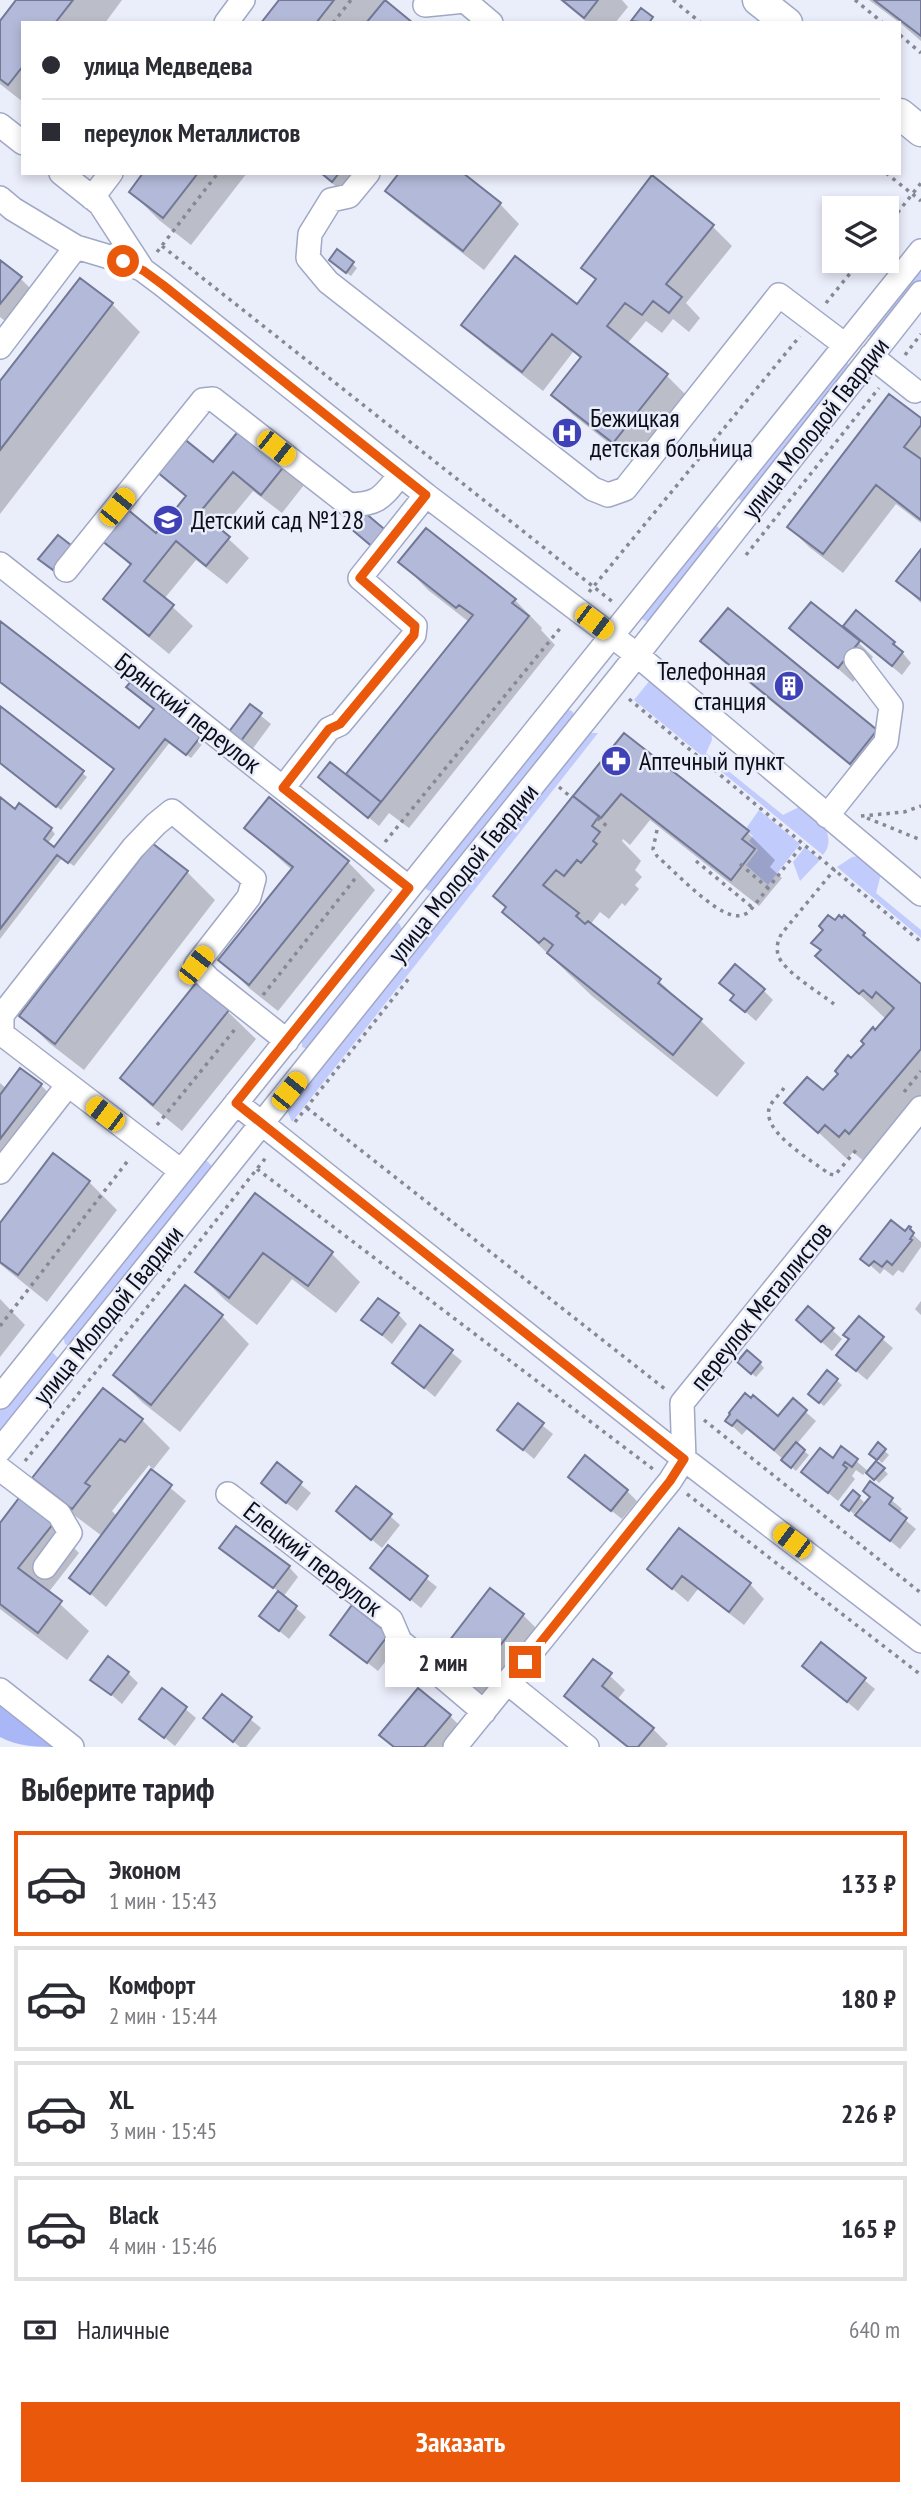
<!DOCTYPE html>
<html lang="ru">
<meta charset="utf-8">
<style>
:root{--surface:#fff;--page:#f2f2f3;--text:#2b2b33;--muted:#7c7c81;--line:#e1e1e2;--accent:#ea580c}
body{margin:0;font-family:"PT Sans Narrow",sans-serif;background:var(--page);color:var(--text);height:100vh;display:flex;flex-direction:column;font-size:26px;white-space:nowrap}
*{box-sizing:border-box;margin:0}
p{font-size:23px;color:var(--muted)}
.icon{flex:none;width:38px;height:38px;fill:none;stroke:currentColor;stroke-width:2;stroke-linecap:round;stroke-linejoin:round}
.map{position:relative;height:1747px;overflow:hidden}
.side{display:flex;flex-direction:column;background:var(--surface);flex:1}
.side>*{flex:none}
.top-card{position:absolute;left:21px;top:21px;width:880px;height:154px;border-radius:0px;box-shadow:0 4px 10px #0003;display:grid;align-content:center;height:154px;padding:0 21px;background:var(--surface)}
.fabs{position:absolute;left:822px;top:196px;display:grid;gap:14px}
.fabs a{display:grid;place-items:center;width:77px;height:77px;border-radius:0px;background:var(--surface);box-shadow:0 4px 10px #0003;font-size:35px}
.end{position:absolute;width:32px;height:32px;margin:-16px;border:9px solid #ea580c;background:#fff;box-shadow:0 0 0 4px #fff}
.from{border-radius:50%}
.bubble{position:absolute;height:49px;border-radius:0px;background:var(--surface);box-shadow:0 4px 10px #0003;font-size:23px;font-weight:800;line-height:49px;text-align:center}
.car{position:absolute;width:21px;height:42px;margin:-21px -10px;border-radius:9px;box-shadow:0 0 5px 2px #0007;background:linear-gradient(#f5c518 24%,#345 0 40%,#f5c518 0 76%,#345 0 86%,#f5c518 0)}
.top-card b{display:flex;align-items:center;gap:24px;height:66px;font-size:26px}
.top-card b+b{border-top:2px solid var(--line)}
.top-card i{width:18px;height:18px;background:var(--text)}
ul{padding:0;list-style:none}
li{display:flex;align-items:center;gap:21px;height:105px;margin:0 14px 10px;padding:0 7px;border:4px solid var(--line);border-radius:0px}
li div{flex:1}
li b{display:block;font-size:26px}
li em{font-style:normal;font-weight:800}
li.active{border-color:var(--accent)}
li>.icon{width:63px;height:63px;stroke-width:1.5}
h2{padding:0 21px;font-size:32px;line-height:84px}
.pay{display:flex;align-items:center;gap:18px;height:77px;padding:0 21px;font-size:26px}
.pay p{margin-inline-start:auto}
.button{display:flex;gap:14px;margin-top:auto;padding:14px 21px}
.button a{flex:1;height:80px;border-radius:0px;background:var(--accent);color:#fff;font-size:28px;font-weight:800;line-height:80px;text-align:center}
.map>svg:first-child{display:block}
.green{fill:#c1cbfc}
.forest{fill:#aab7f7}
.shadow{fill:#0003;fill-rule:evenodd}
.building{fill:#b3bad9;stroke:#727895;stroke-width:2}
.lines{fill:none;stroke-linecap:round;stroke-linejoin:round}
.minor-casing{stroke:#a1a8c6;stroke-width:26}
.major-casing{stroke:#a1a8c6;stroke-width:33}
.path{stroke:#868995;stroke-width:3.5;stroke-dasharray:3.5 5;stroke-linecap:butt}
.minor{stroke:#fff;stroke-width:23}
.major{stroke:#fff;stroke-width:30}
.route{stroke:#ea580c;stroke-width:9}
.labels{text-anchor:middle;stroke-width:5;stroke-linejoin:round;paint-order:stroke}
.poi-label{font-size:26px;fill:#0b0d18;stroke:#eaedfa;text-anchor:start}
.street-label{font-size:26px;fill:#0b0d18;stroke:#eaedfa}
</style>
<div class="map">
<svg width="921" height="1747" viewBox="0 0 921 1747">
<rect width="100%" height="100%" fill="#eaedfa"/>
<!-- green -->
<path class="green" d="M917 272 921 273V285L874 339 869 336 867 331Z
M846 362 853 368 746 502 741 501 737 496Z
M715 524 720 529V537L650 623 640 618Z
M651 679 711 729 712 740 706 753 783 815 799 807C817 813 839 836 823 855L634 700Z
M566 709 572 711 575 716 434 892 427 890 424 886Z
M580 733H598L292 1122 286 1108Z
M759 810 800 844 768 885 746 865 758 850 749 841 753 836 745 830Z
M805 847 820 860 800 881 793 862Z
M860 856 881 874 876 893 921 930V938L837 867 852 857Z
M392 922 399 923 404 933 310 1050 302 1047V1036Z
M200 1161H207L214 1168 69 1346 65 1344 62 1333Z
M47 1353H53L60 1360 0 1442V1409Z"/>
<!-- forest -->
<path class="forest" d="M0 1701 59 1747C38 1747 18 1747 0 1737Z"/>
<!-- shadow -->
<path class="shadow" d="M18 0H122L105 23H23V102L0 84V24Z
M281 0H383L410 23H263Z
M560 0H622L628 7 615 23H588Z
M869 0H921V41L900 23Z
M145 173H247L191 245 159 220 131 192Z
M320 173H374L352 200Z
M388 191 500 204 519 224 484 270 407 210Z
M712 226 732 246 686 303 700 318 689 332 673 319 662 333 646 321 627 344 666 375 686 395 633 462 573 415 553 395 581 359 573 352 543 391 483 344 463 324 577 306 597 281 583 267Z
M338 251 357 268 351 276 335 264Z
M0 262 20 278 48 306 24 336 0 317Z
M112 304 140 332 0 514V384Z
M921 421V523L896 504 843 573 809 547 789 527Z
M213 465 285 466 304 485 282 513 253 491 220 531 249 558 227 584 196 560 164 599 193 626 169 654 125 618 105 599 131 566 103 540 156 535 187 498 158 471Z
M921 552V603L898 581Z
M401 562 515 600 542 628 541 630 555 645 409 828 389 813 379 826 320 777 352 781 469 622 428 590Z
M728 610 876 732 895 751 870 782 722 661 702 641Z
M0 623 140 731 164 709 204 742 191 758 170 742 74 866 62 858 0 939V800L15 811 51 829 55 834 47 844 54 849 115 770 0 681Z
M845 626 894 643 911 663 902 675 859 639 857 641 873 657 853 682 792 628 854 639 856 637Z
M250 707 271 724 251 751 240 743Z
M0 708 87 777 61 810 0 762Z
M624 735 747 832 775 860 770 867 782 878 759 906 650 820 630 845 623 839 622 841 641 861 635 870 642 877 635 885 639 889 625 906 622 903 609 919 600 912 590 925 659 981 745 1063 717 1097 592 996 504 912 507 908 495 896Z
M246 828 348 862 375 890 278 1011 249 988 221 960 293 871Z
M152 845 187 872 215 900 84 1070 49 1043 21 1015Z
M863 934 921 986V1109L867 1164 853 1152 847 1159 787 1103 824 1093 886 1019 818 956Z
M196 986 228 1012 256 1039 182 1131 150 1105 122 1078Z
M763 990 773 1000 756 1021 732 1000 736 996Z
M0 1083 7 1089 41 1085 55 1100 0 1164Z
M89 1182 117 1210 47 1302 0 1264V1226Z
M256 1196 332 1254 360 1282 336 1313 292 1279 257 1325 225 1300 197 1272Z
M908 1230 921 1242V1247L903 1273 898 1270 893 1276 884 1269 880 1274 862 1258Z
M0 1299 25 1325 0 1357Z
M921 1301V1315L915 1309Z
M398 1314 407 1324 392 1344 364 1320Z
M222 1316 249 1344 180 1432 143 1403 115 1375Z
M859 1319 893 1348 867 1380 848 1364 851 1340Z
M421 1328 462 1361 435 1397 394 1363Z
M808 1330H832L842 1339 832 1351Z
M760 1363 764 1368 756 1377 743 1366Z
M827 1372 842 1385 824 1406 814 1398Z
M751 1400 778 1418 793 1401 816 1421 796 1445 809 1455 796 1471 748 1428 742 1435 727 1421Z
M518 1406 553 1434 534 1459 500 1430Z
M142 1420 170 1448 151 1472 186 1501 106 1607 71 1577 102 1536 62 1506 35 1478ZM149 1465 153 1469 117 1516 112 1511Z
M878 1445 889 1455 882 1463 871 1453Z
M842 1449 869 1472 877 1463 888 1474 879 1483 866 1471 863 1475 856 1470 852 1476 855 1479 838 1501 803 1472 833 1460Z
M277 1465 311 1493 297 1511 273 1493Z
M871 1483 902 1509 898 1514 916 1529 900 1549 858 1515 871 1497Z
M580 1486 627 1491 637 1501 622 1519Z
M853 1492 864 1502 854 1514 848 1509Z
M390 1516 400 1525 382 1548 348 1520Z
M51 1525 79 1553 48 1593 89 1631 67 1660 0 1609V1526Z
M222 1548 289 1567 298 1577 283 1597 306 1617 289 1639 261 1616 279 1592Z
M388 1548 437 1587 421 1608 372 1568Z
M649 1569 750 1584 764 1599 744 1625 698 1589 688 1602Z
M490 1590 523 1615 538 1630 487 1697 453 1672 439 1657Z
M332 1635H388L398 1645 378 1671Z
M821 1644 875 1689 858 1711 804 1666Z
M594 1661 625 1690 617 1700 653 1729 668 1744 665 1747H627L581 1711 566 1696Z
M128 1673 138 1683 122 1704 93 1679Z
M163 1690 196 1718 175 1746 141 1719Z
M222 1696 261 1728 246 1747H240L205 1718Z
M450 1716 465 1731 451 1747H394Z"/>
<!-- building -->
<path class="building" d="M16 0H73L55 23H23V66L8 85 0 79V21Z
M279 0H334L316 23H261Z
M385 0 413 23H366Z
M562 0H598L584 18Z
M874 0H921V36Z
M641 8 653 17 649 23 631 21Z
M143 173H198L163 218 129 192Z
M321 173H339L332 182Z
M399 173H463L501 203 463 251 385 191Z
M652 175 714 225 666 284 682 297 669 313 653 301 642 315 625 303 607 326 668 374 613 443 551 395 581 357 552 334 522 372 461 325 515 256 577 304 596 279 581 268Z
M337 249 354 262 346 273 329 260Z
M0 260 22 277 0 304Z
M80 278 113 303 0 450V381Z
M889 394 921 418V425L904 447 921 459V520L876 485 823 554 787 527Z
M241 428 286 464 261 495 233 472 200 512 230 537 206 566 176 541 144 581 174 605 149 636 103 599 131 564 101 540 127 509 156 533 186 496 156 471 183 438 213 462Z
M364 512 389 533 375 549 350 528Z
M426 528 516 599 512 603 529 616 381 802 346 774 473 615 459 605 456 608 398 562Z
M58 535 72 546 53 570 38 559Z
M921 549V600L896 581Z
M811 602 860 641 838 668 789 628Z
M728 608 877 730 850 764 700 641Z
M856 610 895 642 893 644 903 652 892 666 843 626Z
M0 621 139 728 154 709 126 687 135 677 201 736 186 755 165 739 68 863 57 855 0 929V797L15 809 19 803 52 828 44 839 54 847 114 769 0 682Z
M250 704 262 713 240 742 228 733Z
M0 706 84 771 56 807 0 763Z
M624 733 749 831 742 839 755 849 731 880 621 794 601 818 573 796Z
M330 762 381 802 368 818 318 777Z
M573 796 599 816 592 826 600 832 593 841 597 844 581 863 577 860 564 876 556 870 543 885 579 913 576 916 585 924 588 921 661 979 658 983 702 1019 673 1055 547 953 553 945 544 938 539 943 502 912 506 907 493 896Z
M269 797 349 861 249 985 218 960 293 867 244 828Z
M152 843 188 871 55 1044 19 1016Z
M828 915 835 920 839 915 842 918 844 915 865 933 863 935 921 984V1049L849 1134 845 1130 839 1137 825 1125 818 1133 784 1103 807 1077 823 1090 838 1074 835 1071 848 1055 851 1058 864 1044 861 1041 873 1027 875 1030 894 1008 876 992 872 998 863 990 859 994 815 956 821 950 811 943 823 930 819 926Z
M735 964 765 989 745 1012 730 1000 734 995 719 983Z
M196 983 229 1010 153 1105 120 1078Z
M20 1068 42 1084 0 1139V1095Z
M53 1153 90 1181 18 1275 0 1262V1223Z
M255 1193 333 1252 308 1286 263 1253 229 1298 195 1272Z
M891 1220 905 1231 909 1226 911 1227 910 1229 914 1233 910 1239 912 1240 892 1265 887 1261 882 1267 874 1261 869 1266 860 1259Z
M185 1285 223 1315 151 1405 113 1375Z
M378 1298 399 1313 382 1335 361 1320Z
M808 1306 834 1328 821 1342 796 1320Z
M859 1316 884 1337 856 1371 836 1355 849 1339 843 1335Z
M420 1325 453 1350 424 1388 392 1363Z
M747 1350 761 1362 751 1374 737 1362Z
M827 1370 838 1379 819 1403 808 1394Z
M103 1388 143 1419 125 1442 120 1439 85 1483 90 1486 72 1509 32 1478Z
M745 1393 751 1398 753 1395 778 1416 793 1398 807 1410 774 1450 737 1420 732 1426 725 1421 730 1414 729 1413Z
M518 1403 544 1423 523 1450 497 1430Z
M796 1442 805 1450 791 1468 781 1460Z
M878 1442 886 1449 877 1460 869 1454Z
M841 1446 858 1459 852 1467 845 1462 843 1465 847 1468 828 1493 801 1472 820 1448 833 1458Z
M585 1455 628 1490 611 1511 568 1477Z
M876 1461 885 1468 874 1480 866 1473Z
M277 1462 302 1482 286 1503 261 1483Z
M151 1469 172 1485 90 1594 69 1578Z
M870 1481 893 1498 889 1504 907 1518 890 1541 855 1515 870 1497 863 1491Z
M356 1486 392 1514 371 1540 336 1511Z
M853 1490 860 1496 849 1511 841 1505Z
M19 1498 53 1524 18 1568 62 1601 38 1633 0 1604V1523Z
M236 1526 290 1566 273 1588 219 1548Z
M679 1528 751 1583 729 1612 682 1576 672 1589 647 1569Z
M388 1545 428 1576 410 1600 370 1568Z
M490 1588 524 1614 471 1684 436 1658Z
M278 1591 297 1606 279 1631 259 1616Z
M352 1605 389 1634 367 1663 330 1635Z
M821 1642 866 1678 847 1702 802 1666Z
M108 1656 129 1672 111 1695 90 1680Z
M593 1659 612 1673 602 1686 654 1728 638 1747H628L564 1696Z
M162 1688 187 1707 164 1738 139 1719Z
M418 1688 451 1715 424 1747H394L379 1735Z
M222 1694 252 1717 233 1742 203 1718Z"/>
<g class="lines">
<!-- minor casing -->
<g class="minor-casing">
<path id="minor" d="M425 5 465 1 491 23
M226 23 243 0
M0 125 23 143
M61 173 100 204 143 270
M368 173 349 196 331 200 310 234 308 258 328 282 593 489 608 495 625 489 779 295 845 345
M0 198 13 209 76 247 123 261 143 270 163 285 426 495 637 655 921 894
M92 198 111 173
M0 347 76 247
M871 356 915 391
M0 564 409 888
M66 570 203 400 213 399 349 505C380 504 382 497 400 475
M283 788 329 729 340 724 414 635 415 626 360 578 426 495
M827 816 886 742 891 706 856 660
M236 1103 684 1459 921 1641
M181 1171 2 1034V1015L133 848 156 824 172 811 254 879 249 897 196 965 209 979 287 1041
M0 1172 68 1085
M0 1397 921 251
M0 1450 622 674 921 293
M0 1469 59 1514 70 1533 45 1567
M228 1494 391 1620 400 1641 484 1712
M508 1683 587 1747
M0 1690 72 1747
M455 1747 670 1481 684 1459 682 1403 921 1108"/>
</g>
<!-- major casing -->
<g class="major-casing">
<path id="major" d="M758 0 787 23
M900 114 921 131"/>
</g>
<!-- path -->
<path class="path" d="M673 0 701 23
M855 0 883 23
M333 23 351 0
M900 35 921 53
M886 173 921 201
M887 226 921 183
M162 246 614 603
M157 252 218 173
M826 303 860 261
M905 355 921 334
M746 555 879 388
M589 592 800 336
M629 699 921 942
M559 787 572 798
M861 816 904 812 921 806
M597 818 608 827
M867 818 921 840
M657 830 653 849 657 856C674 871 713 912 733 915 739 917 744 915 749 912L804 843
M385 842 562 626
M696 861 753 908
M740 864 768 888
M263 995 358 875
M834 1004C820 993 783 971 778 955 776 946 778 940 782 933L835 869
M784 1088C780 1094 773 1100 770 1106 759 1131 812 1160 829 1174L835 1175 857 1149
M904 1092 921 1071
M307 1108 665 1389
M295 1122 410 977
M157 1125 236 1028
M257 1169 653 1469
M0 1326 130 1158
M704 1420 921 1593
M25 1461 268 1155
M687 1494 921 1675"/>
<!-- minor -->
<use href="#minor" class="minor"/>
<!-- major -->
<use href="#major" class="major"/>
</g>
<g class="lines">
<!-- route -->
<path class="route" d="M123 261 144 271 163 285 426 495 360 578 415 626 414 635 340 724 329 729 283 788 409 888 236 1103 684 1459 670 1481 525 1662"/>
</g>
<!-- icons -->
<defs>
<g id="hospital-disc" transform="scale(1.575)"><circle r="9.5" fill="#3f42b6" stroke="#eaedfa"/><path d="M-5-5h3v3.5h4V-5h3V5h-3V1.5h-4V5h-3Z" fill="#fff"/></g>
<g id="school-disc" transform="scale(1.575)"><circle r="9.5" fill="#3f42b6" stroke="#eaedfa"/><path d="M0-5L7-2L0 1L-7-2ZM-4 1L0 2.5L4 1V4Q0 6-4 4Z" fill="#fff"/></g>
<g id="building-disc" transform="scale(1.575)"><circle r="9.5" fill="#3f42b6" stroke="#eaedfa"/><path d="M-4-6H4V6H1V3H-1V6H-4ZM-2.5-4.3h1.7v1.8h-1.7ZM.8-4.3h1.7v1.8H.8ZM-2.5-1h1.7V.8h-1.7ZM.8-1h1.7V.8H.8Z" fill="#fff"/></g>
<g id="pharmacy-disc" transform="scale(1.575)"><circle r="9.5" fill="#3f42b6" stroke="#eaedfa"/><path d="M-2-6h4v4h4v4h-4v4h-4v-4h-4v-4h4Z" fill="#fff"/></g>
</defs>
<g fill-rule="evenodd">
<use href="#hospital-disc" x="567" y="433"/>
<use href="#school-disc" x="168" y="520"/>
<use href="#building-disc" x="789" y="686"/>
<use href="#pharmacy-disc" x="616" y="761"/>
</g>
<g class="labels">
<!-- poi labels -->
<g class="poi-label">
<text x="590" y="427">Бежицкая<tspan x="590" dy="30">детская больница</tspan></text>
<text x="191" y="529">Детский сад №128</text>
<text x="766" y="680" text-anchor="end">Телефонная<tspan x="766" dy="30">станция</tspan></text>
<text x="639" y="770">Аптечный пункт</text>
</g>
<!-- street labels -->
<g class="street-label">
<text transform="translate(815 428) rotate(-52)" y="9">улица Молодой Гвардии</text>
<text transform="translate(188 713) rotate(38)" y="9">Брянский переулок</text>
<text transform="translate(463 873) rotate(-51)" y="9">улица Молодой Гвардии</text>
<text transform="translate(761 1306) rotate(-51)" y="9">переулок Металлистов</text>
<text transform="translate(108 1315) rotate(-51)" y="9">улица Молодой Гвардии</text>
<text transform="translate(313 1559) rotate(38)" y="9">Елецкий переулок</text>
</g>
</g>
</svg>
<div class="fabs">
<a><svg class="icon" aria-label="layers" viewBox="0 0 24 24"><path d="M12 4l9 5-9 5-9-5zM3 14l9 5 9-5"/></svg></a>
</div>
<i class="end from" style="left:123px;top:261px"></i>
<i class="end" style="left:525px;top:1662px"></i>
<div class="bubble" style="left:385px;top:1638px;width:116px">2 мин</div>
<i class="car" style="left:276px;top:448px;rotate:128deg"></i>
<i class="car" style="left:117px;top:507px;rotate:39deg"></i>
<i class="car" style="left:594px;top:622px;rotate:127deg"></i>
<i class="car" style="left:196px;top:965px;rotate:38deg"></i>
<i class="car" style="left:289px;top:1091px;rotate:39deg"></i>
<i class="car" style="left:105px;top:1114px;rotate:307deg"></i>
<i class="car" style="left:792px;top:1541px;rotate:307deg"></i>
<div class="top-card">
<b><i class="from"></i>улица Медведева</b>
<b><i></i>переулок Металлистов</b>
</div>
</div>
<section class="side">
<h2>Выберите тариф</h2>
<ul>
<li class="active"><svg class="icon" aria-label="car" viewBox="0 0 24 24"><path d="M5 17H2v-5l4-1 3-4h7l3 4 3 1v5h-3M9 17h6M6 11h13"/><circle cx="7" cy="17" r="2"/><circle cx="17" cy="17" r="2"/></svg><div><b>Эконом</b><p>1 мин · 15:43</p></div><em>133 ₽</em></li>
<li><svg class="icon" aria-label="car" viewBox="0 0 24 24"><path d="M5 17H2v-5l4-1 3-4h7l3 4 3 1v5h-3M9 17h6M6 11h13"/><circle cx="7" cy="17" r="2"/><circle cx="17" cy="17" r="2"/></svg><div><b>Комфорт</b><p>2 мин · 15:44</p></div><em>180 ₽</em></li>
<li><svg class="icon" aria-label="car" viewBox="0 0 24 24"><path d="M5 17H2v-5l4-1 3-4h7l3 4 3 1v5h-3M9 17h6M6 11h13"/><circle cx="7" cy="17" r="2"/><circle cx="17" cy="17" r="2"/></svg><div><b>XL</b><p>3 мин · 15:45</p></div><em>226 ₽</em></li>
<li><svg class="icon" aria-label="car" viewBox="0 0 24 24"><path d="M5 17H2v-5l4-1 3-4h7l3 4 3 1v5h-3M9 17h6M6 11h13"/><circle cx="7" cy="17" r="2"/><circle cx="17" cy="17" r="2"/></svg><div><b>Black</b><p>4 мин · 15:46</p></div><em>165 ₽</em></li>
</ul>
<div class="pay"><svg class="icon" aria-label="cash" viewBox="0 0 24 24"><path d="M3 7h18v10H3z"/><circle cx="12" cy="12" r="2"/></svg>Наличные<p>640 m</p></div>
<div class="button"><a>Заказать</a></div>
</section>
